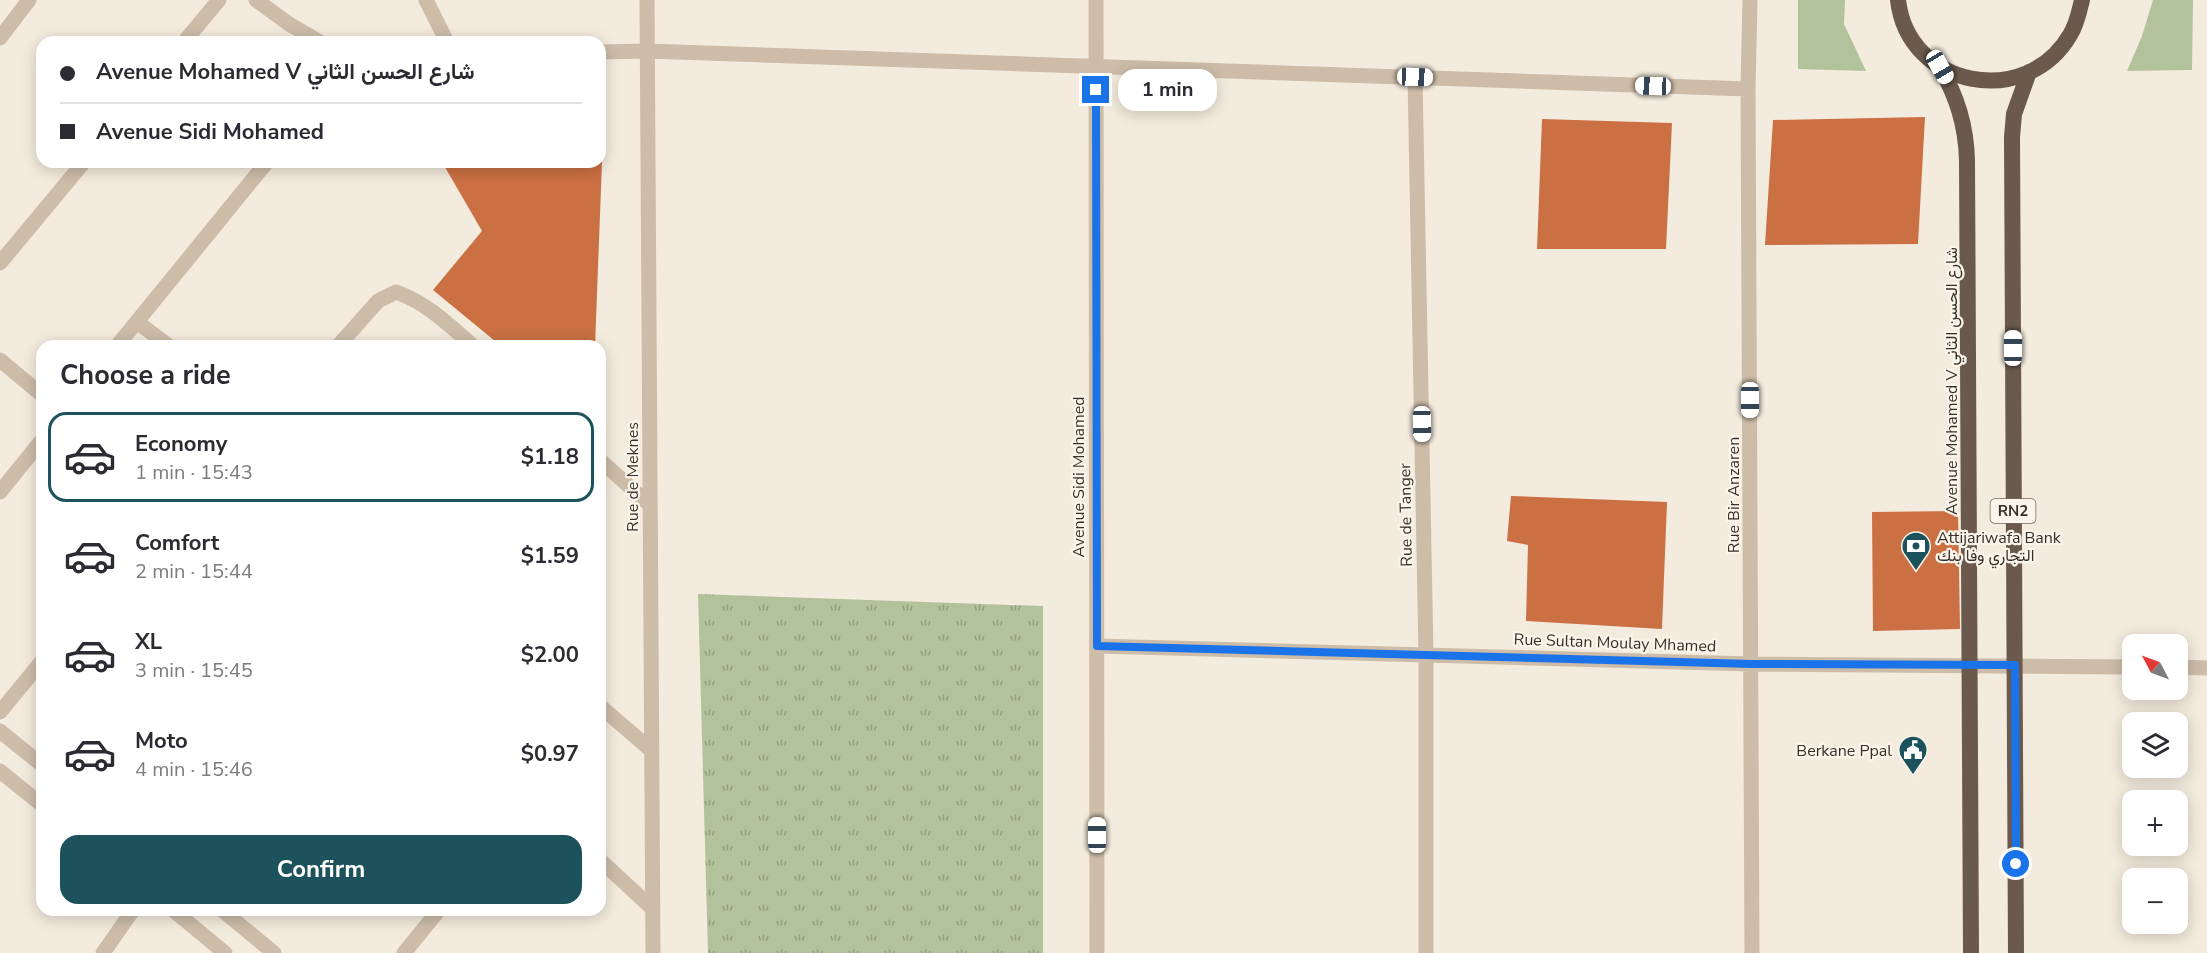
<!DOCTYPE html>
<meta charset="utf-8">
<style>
:root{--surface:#fff;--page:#f7f7f7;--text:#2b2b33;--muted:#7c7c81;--line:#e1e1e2;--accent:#1c525c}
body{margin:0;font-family:"Nunito Sans",Vazirmatn,sans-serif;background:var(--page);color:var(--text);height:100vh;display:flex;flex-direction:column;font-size:22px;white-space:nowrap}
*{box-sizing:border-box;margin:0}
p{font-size:20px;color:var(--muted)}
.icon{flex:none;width:33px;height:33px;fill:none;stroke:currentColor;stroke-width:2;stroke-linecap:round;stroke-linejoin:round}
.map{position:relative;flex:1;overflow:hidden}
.panel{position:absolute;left:36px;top:340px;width:570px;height:576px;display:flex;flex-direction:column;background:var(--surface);border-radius:18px;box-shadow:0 3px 15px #0003}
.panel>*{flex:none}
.hud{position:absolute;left:36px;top:36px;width:570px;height:132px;border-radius:18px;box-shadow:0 3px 15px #0003;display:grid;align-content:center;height:132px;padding:0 24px;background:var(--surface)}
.needle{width:39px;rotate:311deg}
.buttons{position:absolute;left:2122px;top:634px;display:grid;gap:12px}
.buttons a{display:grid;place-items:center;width:66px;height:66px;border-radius:12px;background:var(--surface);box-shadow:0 3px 15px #0003;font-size:30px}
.end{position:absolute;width:27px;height:27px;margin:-14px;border:8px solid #1a73e8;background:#fff;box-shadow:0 0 0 3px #fff}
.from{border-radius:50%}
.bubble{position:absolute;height:42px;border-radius:18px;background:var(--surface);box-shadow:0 3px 15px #0003;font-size:20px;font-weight:700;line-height:42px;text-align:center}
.car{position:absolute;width:18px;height:36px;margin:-18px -9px;border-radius:8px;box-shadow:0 0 4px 2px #0007;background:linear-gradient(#fff 24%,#345 0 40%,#fff 0 76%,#345 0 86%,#fff 0)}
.hud b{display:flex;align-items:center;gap:21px;height:57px;font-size:22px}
.hud b+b{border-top:2px solid var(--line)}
.hud i{width:15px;height:15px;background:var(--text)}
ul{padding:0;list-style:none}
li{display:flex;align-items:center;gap:18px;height:90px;margin:0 12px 9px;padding:0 12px;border:3px solid transparent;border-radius:18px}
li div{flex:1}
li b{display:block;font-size:22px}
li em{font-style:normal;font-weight:700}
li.selected{border-color:var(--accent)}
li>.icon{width:54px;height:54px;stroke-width:1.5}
h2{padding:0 24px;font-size:27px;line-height:72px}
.cta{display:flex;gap:12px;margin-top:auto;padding:12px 24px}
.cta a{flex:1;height:69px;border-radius:18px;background:var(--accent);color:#fff;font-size:24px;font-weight:700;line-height:69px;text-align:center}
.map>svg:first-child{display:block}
.grass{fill:#b2c39c}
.park{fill:url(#park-tufts)}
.building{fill:#cb7043}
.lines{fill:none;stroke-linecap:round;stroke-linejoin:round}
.minor{stroke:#ccbca8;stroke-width:15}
.tertiary{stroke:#ccbca8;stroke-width:15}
.trunk{stroke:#6a594c;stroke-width:16}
.route{stroke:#1a73e8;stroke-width:8}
.labels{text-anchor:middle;stroke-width:4.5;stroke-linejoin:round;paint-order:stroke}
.shield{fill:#fbf4ea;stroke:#736a62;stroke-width:1.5}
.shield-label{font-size:15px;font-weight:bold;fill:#392f28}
.street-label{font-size:16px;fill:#392f28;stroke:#fbf4ea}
.poi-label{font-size:16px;fill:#392f28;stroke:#fbf4ea;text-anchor:start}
</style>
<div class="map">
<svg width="2207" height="953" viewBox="0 0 2207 953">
<defs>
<pattern id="park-tufts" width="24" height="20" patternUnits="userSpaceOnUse" patternTransform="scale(1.5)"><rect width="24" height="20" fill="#b2c39c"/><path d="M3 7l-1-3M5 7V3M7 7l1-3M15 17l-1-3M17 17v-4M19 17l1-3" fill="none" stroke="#929f7f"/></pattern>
</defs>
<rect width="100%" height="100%" fill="#f3ebdd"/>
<!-- grass -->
<path class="grass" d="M1798 0H1845L1844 24 1866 71 1798 69Z
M2153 0H2193L2192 70 2127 71 2142 36Z"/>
<!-- park -->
<path class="park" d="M698 594 1043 606V953H708Z"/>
<!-- building -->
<path class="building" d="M600 91H604L602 153H600Z
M1925 117 1918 244 1765 245 1773 120Z
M1542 119 1672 123 1666 249H1537Z
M442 162H602L595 346H501L433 290 482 231Z
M1511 496 1667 502 1662 629 1526 621 1528 545 1507 541Z
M1958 511 1960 629 1873 631 1872 512Z"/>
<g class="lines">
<!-- minor -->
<path class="minor" d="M256 0 289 24 320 42
M426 0 447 42
M647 0 653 953
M1096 0 1097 953
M1750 0 1748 89 1752 953
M0 38 29 0
M184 42 219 0
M600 52 647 51 1748 89
M1415 77 1426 655V953
M0 263 84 162
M137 322 169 346
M117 346 267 162
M338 346 378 301 396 292C427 303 449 325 473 346
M0 360 42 395
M600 460 650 505
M0 492 42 440
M1097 646 1752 664 2133 667
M2178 667 2207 668
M600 706 651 750
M0 712 42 661
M600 860 653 909
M103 953 133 910
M404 953 439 910"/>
<!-- tertiary -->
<path class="tertiary" d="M0 731 42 765
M0 771 42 805
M173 910 225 953
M222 910 274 953"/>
<!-- trunk -->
<path class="trunk" d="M1898 0C1908 88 2026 110 2070 35 2077 24 2079 12 2082 0
M1940 67C1957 97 1966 125 1967 160L1971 953
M2016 953 2012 137 2014 114 2029 72"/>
</g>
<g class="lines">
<!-- route -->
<path class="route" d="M1096 90 1097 646 1752 664 2015 665 2016 864"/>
</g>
<!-- icons -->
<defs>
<g id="bank-pin" transform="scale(1.5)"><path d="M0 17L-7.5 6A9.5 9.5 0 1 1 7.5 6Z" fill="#1c525c" stroke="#fbf4ea"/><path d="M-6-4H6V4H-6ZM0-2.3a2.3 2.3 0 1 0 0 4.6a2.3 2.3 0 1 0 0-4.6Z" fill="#fff"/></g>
<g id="civic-pin" transform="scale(1.5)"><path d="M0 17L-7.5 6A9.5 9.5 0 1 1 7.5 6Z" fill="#1c525c" stroke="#fbf4ea"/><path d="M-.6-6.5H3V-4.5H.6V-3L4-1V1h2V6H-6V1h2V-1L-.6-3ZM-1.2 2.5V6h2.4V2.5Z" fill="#fff"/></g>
</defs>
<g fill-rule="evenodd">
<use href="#bank-pin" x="1916" y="546"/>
<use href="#civic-pin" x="1913" y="750"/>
</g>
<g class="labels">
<!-- shield labels -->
<rect class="shield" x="1990.5" y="499" width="45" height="24" rx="4.5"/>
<g class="shield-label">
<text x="2013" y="516">RN2</text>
</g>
<!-- street labels -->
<g class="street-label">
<text transform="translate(1951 381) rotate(-90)" y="6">Avenue Mohamed V شارع الحسن الثاني</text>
<text transform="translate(632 477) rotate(-90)" y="6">Rue de Meknes</text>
<text transform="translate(1078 477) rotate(-90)" y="6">Avenue Sidi Mohamed</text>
<text transform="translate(1733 495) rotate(-90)" y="6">Rue Bir Anzaren</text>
<text transform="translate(1405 515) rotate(-91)" y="6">Rue de Tanger</text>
<text transform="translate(1615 642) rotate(2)" y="6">Rue Sultan Moulay Mhamed</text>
</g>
<!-- poi labels -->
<g class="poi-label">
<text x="1937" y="543">Attijariwafa Bank<tspan x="1937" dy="18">التجاري وفا بنك</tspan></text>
<text x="1892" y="756" text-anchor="end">Berkane Ppal</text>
</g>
</g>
</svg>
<div class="buttons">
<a><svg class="needle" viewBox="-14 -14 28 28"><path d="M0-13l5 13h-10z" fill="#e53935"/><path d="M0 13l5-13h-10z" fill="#7c7c81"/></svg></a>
<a><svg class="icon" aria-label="layers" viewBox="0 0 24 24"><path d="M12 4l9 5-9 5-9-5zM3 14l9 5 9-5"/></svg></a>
<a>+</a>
<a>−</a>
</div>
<i class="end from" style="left:2016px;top:864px"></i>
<i class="end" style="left:1096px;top:90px"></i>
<div class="bubble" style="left:1118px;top:69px;width:99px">1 min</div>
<i class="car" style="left:1940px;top:67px;rotate:150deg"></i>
<i class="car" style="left:1415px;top:77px;rotate:92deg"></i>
<i class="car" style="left:1653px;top:86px;rotate:272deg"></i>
<i class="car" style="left:2013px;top:348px;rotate:0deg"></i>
<i class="car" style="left:1750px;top:400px;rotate:180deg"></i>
<i class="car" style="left:1422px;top:424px;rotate:179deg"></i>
<i class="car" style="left:1097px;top:835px;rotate:0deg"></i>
<div class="hud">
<b><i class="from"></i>Avenue Mohamed V شارع الحسن الثاني</b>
<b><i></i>Avenue Sidi Mohamed</b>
</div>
<section class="panel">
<h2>Choose a ride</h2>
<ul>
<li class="selected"><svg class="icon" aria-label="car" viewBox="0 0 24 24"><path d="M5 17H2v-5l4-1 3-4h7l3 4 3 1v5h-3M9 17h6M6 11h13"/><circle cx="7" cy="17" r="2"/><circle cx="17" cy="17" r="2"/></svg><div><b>Economy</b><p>1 min · 15:43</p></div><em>$1.18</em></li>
<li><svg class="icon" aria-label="car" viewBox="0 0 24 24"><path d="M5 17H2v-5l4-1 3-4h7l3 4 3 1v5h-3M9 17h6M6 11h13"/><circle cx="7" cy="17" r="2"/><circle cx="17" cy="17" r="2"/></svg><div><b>Comfort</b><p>2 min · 15:44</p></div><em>$1.59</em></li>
<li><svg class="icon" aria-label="car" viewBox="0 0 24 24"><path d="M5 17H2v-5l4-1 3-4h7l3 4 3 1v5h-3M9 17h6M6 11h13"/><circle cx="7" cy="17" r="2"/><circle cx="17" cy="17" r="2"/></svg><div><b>XL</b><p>3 min · 15:45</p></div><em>$2.00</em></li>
<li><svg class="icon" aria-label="car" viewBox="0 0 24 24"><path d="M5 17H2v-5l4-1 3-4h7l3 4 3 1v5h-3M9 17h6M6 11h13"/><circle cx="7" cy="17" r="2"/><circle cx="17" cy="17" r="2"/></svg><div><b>Moto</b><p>4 min · 15:46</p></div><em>$0.97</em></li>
</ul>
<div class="cta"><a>Confirm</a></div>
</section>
</div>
